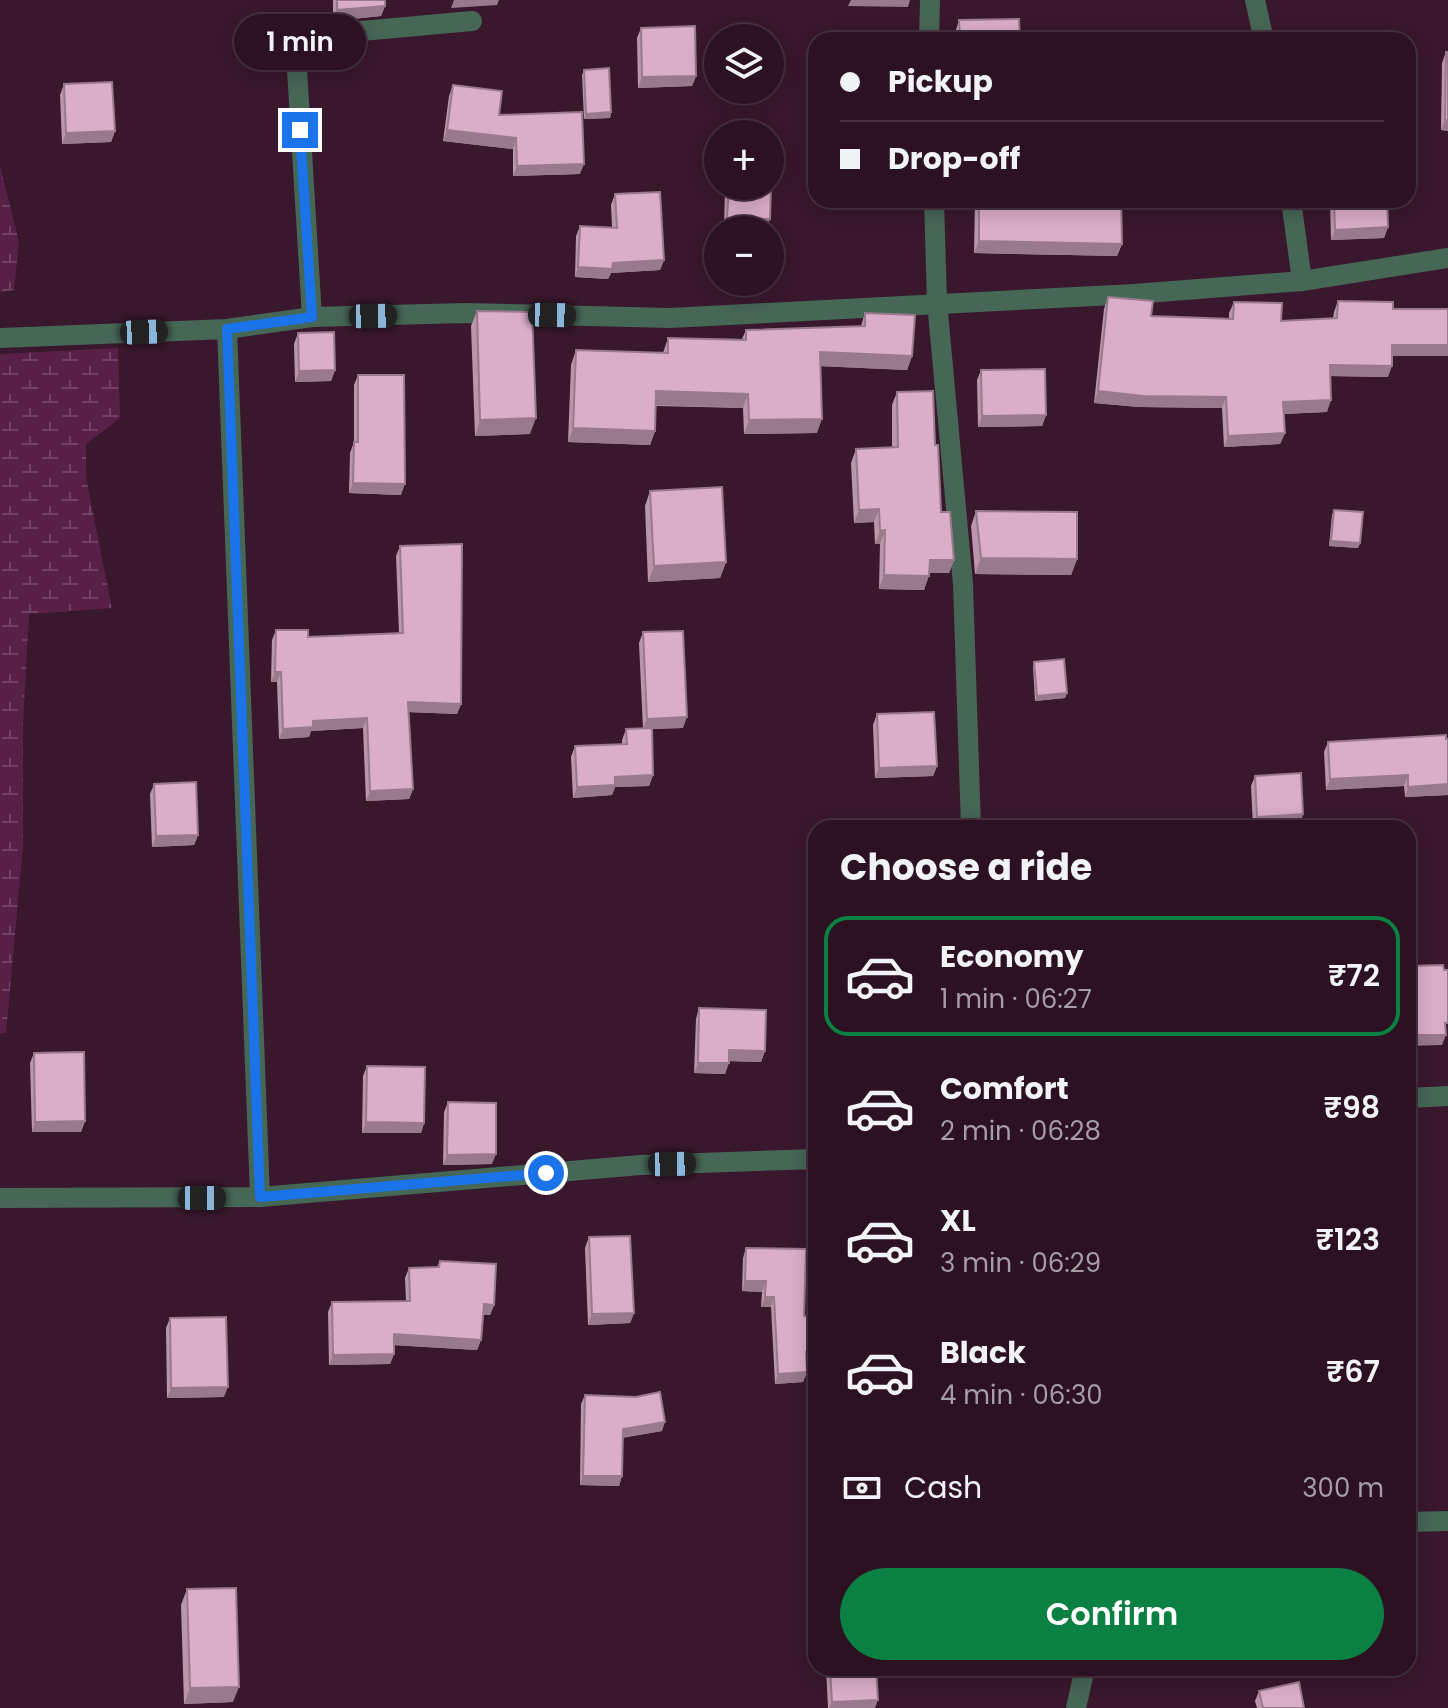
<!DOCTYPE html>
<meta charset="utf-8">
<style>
:root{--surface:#2b1122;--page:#331a2a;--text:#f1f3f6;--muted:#a69da5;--line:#473140;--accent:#0b8043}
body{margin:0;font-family:Poppins,sans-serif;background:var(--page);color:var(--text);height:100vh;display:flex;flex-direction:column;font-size:30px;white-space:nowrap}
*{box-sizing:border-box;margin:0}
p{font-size:26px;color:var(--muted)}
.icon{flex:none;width:44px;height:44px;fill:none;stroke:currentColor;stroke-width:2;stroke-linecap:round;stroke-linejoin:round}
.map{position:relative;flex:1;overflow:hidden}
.side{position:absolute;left:808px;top:820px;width:608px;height:856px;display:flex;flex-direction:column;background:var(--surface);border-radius:24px;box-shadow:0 4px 20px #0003,0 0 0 2px var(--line)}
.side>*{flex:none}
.hud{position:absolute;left:808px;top:32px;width:608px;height:176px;border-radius:24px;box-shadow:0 4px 20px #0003,0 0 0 2px var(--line);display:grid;align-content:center;height:176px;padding:0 32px;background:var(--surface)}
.fabs{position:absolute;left:704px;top:24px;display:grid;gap:16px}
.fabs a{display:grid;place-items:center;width:80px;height:80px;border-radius:50%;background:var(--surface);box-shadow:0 4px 20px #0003,0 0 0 2px var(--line);font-size:40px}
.end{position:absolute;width:36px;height:36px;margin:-18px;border:10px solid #1a73e8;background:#fff;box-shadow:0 0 0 4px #fff}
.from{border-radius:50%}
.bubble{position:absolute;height:56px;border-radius:28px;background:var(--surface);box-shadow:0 4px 20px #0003,0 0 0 2px var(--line);font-size:26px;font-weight:600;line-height:56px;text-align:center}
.car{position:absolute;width:24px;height:48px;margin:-24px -12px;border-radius:10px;box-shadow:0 0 6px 2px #0007;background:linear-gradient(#222 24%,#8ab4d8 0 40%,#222 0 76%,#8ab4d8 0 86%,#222 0)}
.hud b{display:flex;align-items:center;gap:28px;height:76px;font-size:30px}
.hud b+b{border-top:2px solid var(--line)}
.hud i{width:20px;height:20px;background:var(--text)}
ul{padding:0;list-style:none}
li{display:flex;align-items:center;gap:24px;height:120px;margin:0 16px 12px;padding:0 16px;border:4px solid transparent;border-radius:24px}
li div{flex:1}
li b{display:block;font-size:30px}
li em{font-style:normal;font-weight:600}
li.on{border-color:var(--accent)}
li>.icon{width:72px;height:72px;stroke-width:1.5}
h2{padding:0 32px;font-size:36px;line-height:96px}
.pay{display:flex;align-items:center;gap:20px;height:88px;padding:0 32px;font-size:30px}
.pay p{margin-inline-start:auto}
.cta{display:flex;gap:16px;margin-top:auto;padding:16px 32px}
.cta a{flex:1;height:92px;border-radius:48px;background:var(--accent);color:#fff;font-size:32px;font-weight:600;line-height:92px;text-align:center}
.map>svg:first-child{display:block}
.wetland{fill:url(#wetland-marsh)}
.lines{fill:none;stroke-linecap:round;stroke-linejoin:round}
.minor{stroke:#466656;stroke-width:20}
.wall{fill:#bb95ac}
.shaded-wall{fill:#99798c}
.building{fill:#daadc8;stroke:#99798c;stroke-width:2}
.route{stroke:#1a73e8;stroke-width:10}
</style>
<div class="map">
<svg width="1448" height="1708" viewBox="0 0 1448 1708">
<defs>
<pattern id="wetland-marsh" width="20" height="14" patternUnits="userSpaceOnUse" patternTransform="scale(2)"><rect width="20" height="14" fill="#592047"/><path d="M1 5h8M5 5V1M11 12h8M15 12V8" fill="none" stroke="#724062"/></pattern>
</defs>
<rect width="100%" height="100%" fill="#39172d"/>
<!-- wetland -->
<path class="wetland" d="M0 166 19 242 14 290 0 292Z
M118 348 120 418 86 444V477L112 608 29 614 23 725V846L6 1033H0V354Z"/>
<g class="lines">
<!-- minor -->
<path class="minor" d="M1255 0 1264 40
M929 40 930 0
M934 200 937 302 963 584 971 828
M1291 200 1302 281
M312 317 295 37 472 21
M227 329 260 1197
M0 338 227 329 312 317 465 313 670 318 1134 294 1302 281 1448 258
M1408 1098 1448 1096
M0 1198 260 1197 641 1165 816 1159
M1408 1522 1448 1521
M1076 1708 1085 1668"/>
</g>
<!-- wall -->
<path class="wall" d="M333 0H385V6L381 16 333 21Z
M959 20 1020 40H955V33Z
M641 28 696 76 692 86 638 88 637 38Z
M1446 52H1448V131L1441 130 1442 63Z
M584 70 611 112 610 118 584 119 582 75Z
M64 84 115 131 111 142 62 144 60 95Z
M453 85 499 115 580 174 513 176V149L443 141 449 96Z
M725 186H770L766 230 724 228Z
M615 194 664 260 660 270 611 273 608 279 575 277 576 236 580 226 612 227 611 205Z
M975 200H1121L1122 244 1117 256 974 253Z
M1330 200H1387L1388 227 1384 238 1331 240Z
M1108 297 1151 316 1229 319V313L1234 302 1281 321 1333 318 1334 312 1338 301 1393 309 1448 356H1392L1388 377 1330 376 1327 412 1284 414 1285 433 1280 444 1224 447 1222 408 1139 407 1094 403 1104 309Z
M477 311 530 434 475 436 471 326Z
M865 313 912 356 907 370 820 366 817 433 744 434 743 408 656 406 655 431 650 445 568 442 571 365 576 350 663 353 668 338 742 339 746 330 861 326Z
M298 333 335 370 331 381 295 382 294 344Z
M981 370 1046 415 1042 426 978 427 977 380Z
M358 375 401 495 349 493 350 453 354 442V385Z
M897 392 935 445 941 512 954 560 949 573H929L924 590 879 589 880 544H875L874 522 854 523 851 463 856 449 892 448V405Z
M650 491 726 562 720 578 648 582 645 506Z
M1334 510 1360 543 1358 548 1329 546 1332 515Z
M976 511 1077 559 1071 575 975 574 971 526Z
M400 546 461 704 457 714 409 712 413 789 409 799 366 801 363 728 311 731 309 737 279 739 277 682H271L272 640 276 630 308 637 399 633 396 556Z
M643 632 683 728 652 729 653 775 649 786 615 787 612 795 573 798 571 757 575 746 622 744V740L626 729H643L639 643Z
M1034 662 1067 693 1065 698 1035 701 1033 667Z
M877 714 937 766 933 776 875 778 873 725Z
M1446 739H1448V795L1405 797 1404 786 1326 790 1324 752 1328 742Z
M1255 776 1303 814 1300 825 1253 827 1251 786Z
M154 784 198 835 194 845 152 847 150 794Z
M699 1008 765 1051 761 1062 729 1061 725 1074 694 1073 696 1019Z
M34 1053 85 1121 81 1132H32L30 1063Z
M367 1066 424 1123 421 1133H362L363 1076Z
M448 1102 492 1164 443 1165 444 1112Z
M589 1237 634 1313 630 1323 588 1325 585 1248Z
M746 1248 804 1316 816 1363H807V1372L803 1382 775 1384 771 1307H761L762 1292 742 1291 743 1258Z
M440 1261 494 1305 490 1315H483L481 1340 477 1350 394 1345V1354L390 1364 329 1365 328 1312 332 1302 406 1301 405 1278 409 1268 437 1267Z
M170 1318 224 1397 167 1398 166 1328Z
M585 1395 662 1431 622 1438V1476L619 1486 580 1485 581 1404Z
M187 1589 233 1702 184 1704 181 1605Z
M826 1668H876L875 1708H828Z
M1259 1691 1304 1708H1257L1255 1701Z"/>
<!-- shaded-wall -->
<path class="shaded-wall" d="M454 0H499L497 5 451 8Z
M851 0H910L908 7 848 6Z
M385 6 381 16 333 21 337 10Z
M696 76 692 86 638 88 642 77Z
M611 112 610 118 584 119 586 114Z
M1445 120H1448V131L1441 130Z
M447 130 516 138 513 149 443 141Z
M115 131 111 142 62 144 66 133Z
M584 164 580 174 513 176 517 166Z
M836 200H920L918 203 835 205Z
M1232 200H1276L1274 206H1229Z
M727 218 770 219 766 230 724 228Z
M1388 227 1384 238 1331 240 1335 230Z
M979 241 1122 244 1117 256 974 253Z
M664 260 660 270 611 273 608 279 575 277 578 267 613 263Z
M1392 345H1448V356H1388Z
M820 352 912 356 907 370 815 366Z
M1330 365 1392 366 1388 377 1326 376Z
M335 370 331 381 295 382 299 371Z
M656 391 748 394 743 408 651 405Z
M1098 391 1226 397 1222 408 1139 407 1094 403Z
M1331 400 1327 412 1279 414 1283 402Z
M1046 415 1042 426 978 427 982 416Z
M536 418 530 434 475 436 480 420Z
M822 419 817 433 744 434 749 420Z
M573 428 655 431 650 445 568 442Z
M1285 433 1280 444 1224 447 1228 436Z
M353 483 405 484 401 495 349 493Z
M879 509 874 522 854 523 859 510Z
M885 530 880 544H875L880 531Z
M1331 541 1360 543 1358 548 1329 546Z
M981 558 1077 559 1071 575 975 574Z
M930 560H954L949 573H925Z
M726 562 720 578 648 582 654 566Z
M884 575 929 576 924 590 879 589Z
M275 672H281L277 682H271Z
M1067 693 1065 698 1035 701 1037 696Z
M408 702 461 704 457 714 404 712Z
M687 717 683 728 643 729 647 719Z
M367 718 363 728 311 731 309 737 279 739 283 729 313 721Z
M937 766 933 776 875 778 879 768Z
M653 775 649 786 615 787 612 795 573 798 577 787 615 777Z
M1408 775 1404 786 1326 790 1330 779Z
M1448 784V795L1405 797 1408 787Z
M413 789 409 799 366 801 370 791Z
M1303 814 1300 825 1253 827 1257 817Z
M198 835 194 845 152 847 156 836Z
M1408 1035H1446L1442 1045 1408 1046Z
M729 1050 765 1051 761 1062 725 1061Z
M698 1063H729L725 1074 694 1073Z
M85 1121 81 1132H32L35 1122Z
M366 1122 424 1123 421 1133H362Z
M496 1154 492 1164 443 1165 447 1155Z
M745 1281H766L762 1292 742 1291Z
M765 1297H774L771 1307H761Z
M484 1304 494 1305 490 1315H480Z
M634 1313 630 1323 588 1325 592 1314Z
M394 1334 481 1340 477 1350 390 1345Z
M806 1352H816V1363H802Z
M394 1354 390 1364 329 1365 333 1355Z
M807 1372 803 1382 775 1384 778 1374Z
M228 1387 224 1397 167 1398 171 1388Z
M665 1422 662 1431 619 1438 623 1429Z
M583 1476H622L619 1486 580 1485Z
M239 1687 233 1702 184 1704 190 1688Z
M878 1700 875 1708H829L832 1702Z"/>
<!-- building -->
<path class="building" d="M337 0H385V6L337 10Z
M1019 19 1020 40H960L959 20Z
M695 26 696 76 642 77 641 28Z
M1446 52H1448V120H1445Z
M609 68 611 112 586 114 584 70Z
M112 82 115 131 66 133 64 84Z
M453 85 502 91 499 115 582 112 584 164 517 166 516 138 447 130Z
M770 153H772L770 219 727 218 729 186H770Z
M660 192 664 260 613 263 612 269 578 267 580 226 617 228 615 194Z
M979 200H1121L1122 244 979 241Z
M1334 200H1387L1388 227 1335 230Z
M1108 297 1153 301 1151 316 1233 319 1234 302 1282 303 1281 321 1337 318 1338 301 1393 302V309H1448V345H1392V366L1330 365 1331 400 1283 402 1285 433 1228 436 1226 397 1143 396 1098 391Z
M477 311 532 312 536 418 480 420Z
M865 313 915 315 912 356 820 352 822 419 749 420 748 394 656 391 655 431 573 428 576 350 668 353V338L746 340V330L865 326Z
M334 332 335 370 299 371 298 333Z
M1045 369 1046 415 982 416 981 370Z
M358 375H404L405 484 353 483 354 442H358Z
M933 391 935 445H938L941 512H950L954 560H930L929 576 884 575 885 530 880 531 879 509 859 510 856 449 898 447 897 392Z
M722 487 726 562 654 566 650 491Z
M1334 510 1363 512 1360 543 1331 541Z
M976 511 1077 512V559L981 558Z
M462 544 461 704 408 702 413 789 370 791 367 718 313 721V727L283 729 281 672H275L276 630H308V637L403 633 400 546Z
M683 631 687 717 647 719 643 632Z
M1064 659 1067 693 1037 696 1034 662Z
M934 712 937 766 879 768 877 714Z
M652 728 653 775 615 777V785L577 787 575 746 627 744 626 729Z
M1446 735V739H1448V784L1408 787V775L1330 779 1328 742Z
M1301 773 1303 814 1257 817 1255 776Z
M196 782 198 835 156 836 154 784Z
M1443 965 1444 970H1448V1023H1445L1446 1035H1408V966Z
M699 1008 766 1010 765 1051 729 1050V1063H698Z
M84 1052 85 1121 35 1122 34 1053Z
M367 1066 425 1067 424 1123 366 1122Z
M448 1102 496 1103V1154L447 1155Z
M630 1236 634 1313 592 1314 589 1237Z
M746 1248 806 1249 804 1316H816V1352H806L807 1372 778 1374 774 1297H765L766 1281H745Z
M440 1261 496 1264 494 1305 484 1304 481 1340 394 1334V1354L333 1355 332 1302 410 1301 409 1268 439 1267Z
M226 1317 228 1387 171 1388 170 1318Z
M660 1392 665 1422 623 1429 622 1476H583L585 1395 636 1397Z
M236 1588 239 1687 190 1688 187 1589Z
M830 1668H876L878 1700 832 1702Z
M1299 1682 1304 1708H1263L1259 1691Z"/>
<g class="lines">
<!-- route -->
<path class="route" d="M300 130 312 317 227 329 260 1197 546 1173"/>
</g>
</svg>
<div class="fabs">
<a><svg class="icon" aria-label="layers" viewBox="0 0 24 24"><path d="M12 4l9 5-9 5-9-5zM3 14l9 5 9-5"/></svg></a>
<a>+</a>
<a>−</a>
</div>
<i class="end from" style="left:546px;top:1173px"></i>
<i class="end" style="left:300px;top:130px"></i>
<div class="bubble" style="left:234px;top:14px;width:132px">1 min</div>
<i class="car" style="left:552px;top:315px;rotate:91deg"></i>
<i class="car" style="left:373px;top:316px;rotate:89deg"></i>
<i class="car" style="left:144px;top:332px;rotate:88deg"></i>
<i class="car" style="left:672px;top:1164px;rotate:89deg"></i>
<i class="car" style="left:202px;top:1198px;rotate:90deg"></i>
<div class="hud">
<b><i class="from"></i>Pickup</b>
<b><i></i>Drop-off</b>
</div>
<section class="side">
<h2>Choose a ride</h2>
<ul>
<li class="on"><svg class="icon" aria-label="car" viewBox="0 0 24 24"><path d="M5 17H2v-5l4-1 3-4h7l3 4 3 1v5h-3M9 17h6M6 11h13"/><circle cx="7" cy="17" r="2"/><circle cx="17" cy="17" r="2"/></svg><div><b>Economy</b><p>1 min · 06:27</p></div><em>₹72</em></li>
<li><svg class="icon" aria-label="car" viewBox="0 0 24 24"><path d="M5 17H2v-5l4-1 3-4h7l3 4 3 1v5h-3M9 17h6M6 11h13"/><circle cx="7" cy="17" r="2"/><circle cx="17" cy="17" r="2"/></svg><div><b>Comfort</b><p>2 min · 06:28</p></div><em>₹98</em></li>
<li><svg class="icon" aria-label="car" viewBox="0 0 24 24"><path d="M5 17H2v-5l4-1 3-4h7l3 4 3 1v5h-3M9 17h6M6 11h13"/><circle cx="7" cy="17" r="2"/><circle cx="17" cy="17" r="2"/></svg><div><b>XL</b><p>3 min · 06:29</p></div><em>₹123</em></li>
<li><svg class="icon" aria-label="car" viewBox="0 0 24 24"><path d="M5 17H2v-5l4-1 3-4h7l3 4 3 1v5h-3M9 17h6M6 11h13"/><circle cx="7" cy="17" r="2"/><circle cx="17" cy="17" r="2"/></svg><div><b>Black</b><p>4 min · 06:30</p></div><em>₹67</em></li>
</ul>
<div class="pay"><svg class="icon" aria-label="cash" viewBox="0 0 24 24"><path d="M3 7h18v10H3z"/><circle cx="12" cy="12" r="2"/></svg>Cash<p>300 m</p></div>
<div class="cta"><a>Confirm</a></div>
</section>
</div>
